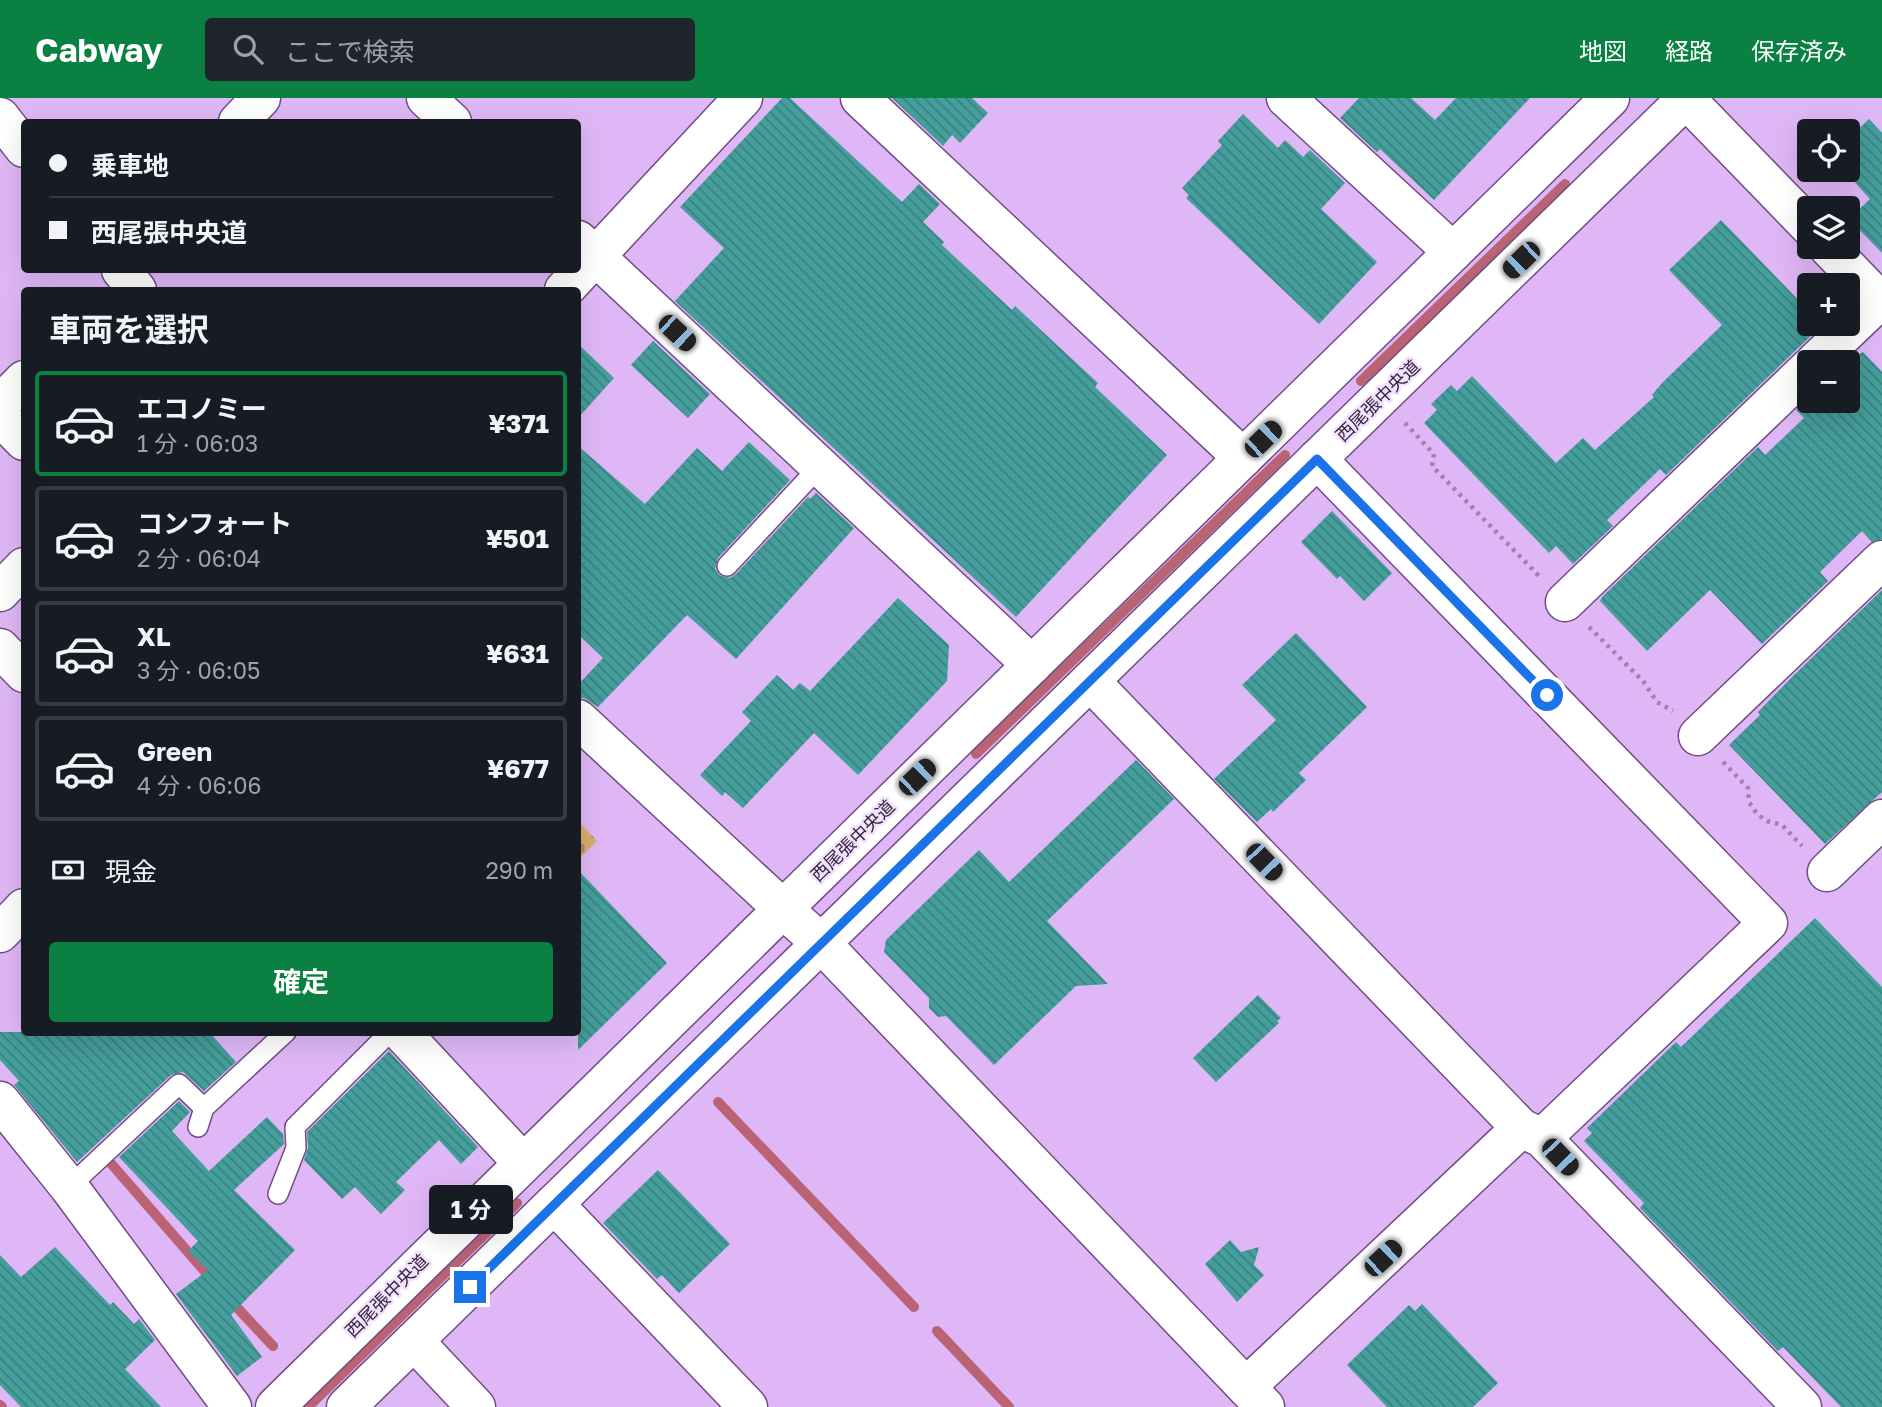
<!DOCTYPE html>
<html lang="ja">
<meta charset="utf-8">
<style>
:root{--surface:#171b24;--page:#20242c;--text:#f1f3f6;--muted:#9ea1a6;--line:#363941;--accent:#0b8043}
body{margin:0;font-family:"Golos Text","Noto Sans JP",sans-serif;background:var(--page);color:var(--text);height:100vh;display:flex;flex-direction:column;font-size:26px;white-space:nowrap}
*{box-sizing:border-box;margin:0}
p{font-size:23px;color:var(--muted)}
.icon{flex:none;width:38px;height:38px;fill:none;stroke:currentColor;stroke-width:2;stroke-linecap:round;stroke-linejoin:round}
.map{position:relative;flex:1;overflow:hidden}
.drawer{position:absolute;left:21px;top:189px;width:560px;height:749px;display:flex;flex-direction:column;background:var(--surface);border-radius:7px;box-shadow:0 7px 28px #0002}
.drawer>*{flex:none}
.guide{position:absolute;left:21px;top:21px;width:560px;height:154px;border-radius:7px;box-shadow:0 7px 28px #0002;display:grid;align-content:center;height:154px;padding:0 28px;background:var(--surface)}
.tools{position:absolute;left:1797px;top:21px;display:grid;gap:14px}
.tools a{display:grid;place-items:center;width:63px;height:63px;border-radius:7px;background:var(--surface);box-shadow:0 7px 28px #0002;font-size:35px}
.end{position:absolute;width:32px;height:32px;margin:-16px;border:9px solid #1a73e8;background:#fff;box-shadow:0 0 0 4px #fff}
.from{border-radius:50%}
.bubble{position:absolute;height:49px;border-radius:7px;background:var(--surface);box-shadow:0 7px 28px #0002;font-size:23px;font-weight:700;line-height:49px;text-align:center}
.car{position:absolute;width:21px;height:42px;margin:-21px -10px;border-radius:9px;box-shadow:0 0 5px 2px #0007;background:linear-gradient(#222 24%,#8ab4d8 0 40%,#222 0 76%,#8ab4d8 0 86%,#222 0)}
.guide b{display:flex;align-items:center;gap:24px;height:66px;font-size:26px}
.guide b+b{border-top:2px solid var(--line)}
.guide i{width:18px;height:18px;background:var(--text)}
ul{padding:0;list-style:none}
li{display:flex;align-items:center;gap:21px;height:105px;margin:0 14px 10px;padding:0 14px;border:4px solid var(--line);border-radius:7px}
li div{flex:1}
li b{display:block;font-size:26px}
li em{font-style:normal;font-weight:700}
li.selected{border-color:var(--accent)}
li>.icon{width:63px;height:63px;stroke-width:1.5}
h2{padding:0 28px;font-size:32px;line-height:84px}
.pay{display:flex;align-items:center;gap:18px;height:77px;padding:0 28px;font-size:26px}
.pay p{margin-inline-start:auto}
.cta{display:flex;gap:14px;margin-top:auto;padding:14px 28px}
.cta a{flex:1;height:80px;border-radius:7px;background:var(--accent);color:#fff;font-size:28px;font-weight:700;line-height:80px;text-align:center}
header{display:flex;align-items:center;gap:42px;box-sizing:border-box;height:98px;padding:0 35px;background:var(--accent);color:#fff}
header strong{font-size:33px}
nav{display:flex;gap:38px;margin-inline-start:auto;font-size:24px}
.search{width:490px;height:63px;background:var(--page);display:flex;align-items:center;gap:18px;box-sizing:border-box;padding:0 24px;border-radius:7px;color:var(--muted);font-size:26px}
.map>svg:first-child{display:block}
.cemetery{fill:url(#cemetery-stones)}
.lines{fill:none;stroke-linecap:round;stroke-linejoin:round}
.stream{stroke:#b96375;stroke-width:10}
.building{fill:url(#building-back-hatch)}
.lane-casing{stroke:#704c84;stroke-width:22}
.street-casing{stroke:#704c84;stroke-width:41}
.secondary-casing{stroke:#704c84;stroke-width:41}
.primary-casing{stroke:#704c84;stroke-width:41}
.path{stroke:#a181b2;stroke-width:4.5;stroke-dasharray:3.5 5;stroke-linecap:butt}
.lane{stroke:#fff;stroke-width:19}
.street{stroke:#fff;stroke-width:38}
.secondary{stroke:#fff;stroke-width:38}
.primary{stroke:#fff;stroke-width:38}
.route{stroke:#1a73e8;stroke-width:9}
.labels{text-anchor:middle;stroke-width:5;stroke-linejoin:round;paint-order:stroke}
.street-label{font-size:18px;fill:#35253e;stroke:#f2e2fc}
</style>
<header>
<strong>Cabway</strong>
<div class="search"><svg class="icon" aria-label="search" viewBox="0 0 24 24"><circle cx="10" cy="10" r="6"/><path d="M15 15l6 6"/></svg>ここで検索</div>
<nav><a>地図</a><a>経路</a><a>保存済み</a></nav>
</header>
<div class="map">
<svg width="1882" height="1309" viewBox="0 0 1882 1309">
<defs>
<pattern id="cemetery-stones" width="16" height="16" patternUnits="userSpaceOnUse" patternTransform="scale(1.75)"><rect width="16" height="16" fill="#daac72"/><path d="M2 7V4a2 2 0 0 1 4 0v3zM10 15v-3a2 2 0 0 1 4 0v3z" fill="#b28c5f"/></pattern>
<pattern id="building-back-hatch" width="6" height="6" patternUnits="userSpaceOnUse" patternTransform="scale(1.75)"><rect width="6" height="6" fill="#449e9b"/><path d="M-1 5l2 2M0 0l6 6M5-1l2 2" fill="none" stroke="#3a8180"/></pattern>
</defs>
<rect width="100%" height="100%" fill="#dfb7f6"/>
<!-- cemetery -->
<path class="cemetery" d="M578 723 597 743 578 762Z"/>
<g class="lines">
<!-- stream -->
<path class="stream" d="M1361 283 1565 86
M976 656 1285 357
M718 1004 914 1209
M108 1062 214 1184
M229 1201 273 1248
M937 1233 1009 1309
M0 1307 2 1309
M308 1309 517 1105"/>
</g>
<!-- building -->
<path class="building" d="M782 0H790L902 104 919 86 940 106 923 124 944 144 942 147 1012 212 1015 208 1098 285 1095 289 1167 357 1016 519 675 203 724 150 680 109Z
M892 0H972L988 15 960 45 952 37 943 48Z
M1359 0H1411L1435 22 1456 0H1530L1434 102 1380 51 1377 54 1340 20Z
M1243 16 1278 50 1285 42 1303 59 1310 52 1345 85 1321 111 1377 164 1319 226 1186 100 1189 97 1182 90 1222 47 1218 43Z
M1869 21 1882 35V155L1849 121 1870 101 1848 77V41Z
M1721 122 1810 214V226L1822 227 1666 377 1660 371 1607 422 1613 428 1573 466 1556 448 1549 455 1424 325 1437 312 1431 306 1451 287 1457 293 1472 278 1556 365 1583 340 1595 352 1654 299 1652 297 1661 286 1722 227 1669 172Z
M653 243 710 296 688 320 631 267Z
M578 246 614 280 578 320Z
M1863 254 1882 274V441L1872 444 1862 433 1820 474 1828 483 1762 546 1710 492 1647 553 1600 503 1603 498 1758 349 1765 357 1804 320 1796 312 1810 300V303H1848L1846 264Z
M749 344 790 382 718 460 715 471 719 477 730 480 736 476 808 399 810 401 816 395 854 430 736 561 687 517 598 609 584 600H578V587L603 560 578 536V348L645 406 697 350 722 373Z
M1332 413 1392 475 1364 503 1340 478 1337 481 1301 444Z
M1882 492V694L1825 746 1729 647 1760 617 1758 614 1793 578Z
M898 500 949 547 947 583 858 677 814 635 743 710 725 694 722 698 700 677 751 623 742 614 777 577 793 592 800 585 810 593Z
M1296 535 1367 609 1299 675 1306 682 1273 714 1271 711 1257 724 1214 681 1276 622 1242 587Z
M1136 662 1174 701 1047 823 1108 886 1076 888 994 967 946 918 938 919 929 910V900L884 854 886 842 979 752 1009 784Z
M578 772 667 865 578 952Z
M1815 820 1882 889V1309H1841L1783 1249 1778 1253 1640 1110 1644 1105 1584 1043 1592 1035 1587 1030 1676 944 1681 949Z
M1258 897 1281 920 1277 923 1279 925 1216 984 1193 960Z
M0 934H209L236 964 204 993 183 974 171 977 77 1064 14 987 19 983 0 962Z
M389 953 478 1049 461 1066 439 1042 396 1084 405 1092 381 1116 355 1089 342 1101 304 1062 308 1050 307 1034Z
M179 1003 190 1014 172 1033 209 1073 267 1019 283 1036 284 1046 234 1092 295 1152 231 1217 262 1259 237 1278 176 1196 208 1172 188 1153 198 1143 119 1059Z
M658 1072 730 1146 679 1195 662 1177 657 1181 603 1125Z
M1230 1142 1241 1154 1259 1149 1254 1167 1264 1177 1237 1204 1205 1166Z
M55 1149 110 1207 113 1204 134 1226 139 1221 155 1242 125 1271 161 1309H21L0 1287V1157L21 1179Z
M1422 1206 1498 1285 1473 1309H1387L1347 1267 1409 1207 1415 1213Z"/>
<g class="lines">
<!-- lane casing -->
<g class="lane-casing">
<path id="lane" d="M727 468 820 368
M198 1029 204 1010 286 934
M69 1089 179 986 204 1010
M278 1096 296 1050 295 1029 390 934"/>
</g>
<!-- street casing -->
<g class="street-casing">
<path id="street" d="M426 0 452 24
M860 0 1243 360
M1286 0 1453 154
M1686 1 1810 129
M0 19 24 50
M238 24 261 0
M578 142 1032 567
M1828 149 1882 205
M121 172 137 192
M564 192 743 0
M1815 264 1880 202
M0 306 24 282
M0 319 24 343
M0 494 24 469
M1565 504 1810 269
M0 550 24 575
M1090 583 1521 1030
M578 621 783 811
M1698 638 1882 462
M1827 774 1882 721
M0 835 24 810
M401 934 522 1064
M0 1003 69 1089 232 1309
M1542 1040 1802 1309
M554 1106 748 1309
M414 1243 476 1309
M1246 1289 1521 1030 1542 1040 1768 825 1317 361"/>
</g>
<!-- secondary casing -->
<g class="secondary-casing">
<path id="secondary" d="M783 811 821 845 1265 1309"/>
</g>
<!-- primary casing -->
<g class="primary-casing">
<path id="primary" d="M275 1309 1610 0
M346 1309 1687 0"/>
</g>
<!-- path -->
<path class="path" d="M1405 325 1434 356 1432 368 1541 480
M1589 529 1643 583 1657 604 1673 613
M1723 664 1748 690 1749 704 1757 716 1767 723 1782 727 1802 748"/>
<!-- lane -->
<use href="#lane" class="lane"/>
<!-- street -->
<use href="#street" class="street"/>
<!-- secondary -->
<use href="#secondary" class="secondary"/>
<!-- primary -->
<use href="#primary" class="primary"/>
</g>
<g class="lines">
<!-- route -->
<path class="route" d="M470 1189 1317 361 1547 597"/>
</g>
<g class="labels">
<!-- street labels -->
<g class="street-label">
<text transform="translate(1378 303) rotate(-44)" y="6">西尾張中央道</text>
<text transform="translate(853 743) rotate(-44)" y="6">西尾張中央道</text>
<text transform="translate(387 1198) rotate(-45)" y="6">西尾張中央道</text>
</g>
</g>
</svg>
<div class="tools">
<a><svg class="icon" aria-label="locate" viewBox="0 0 24 24"><circle cx="12" cy="12" r="6"/><path d="M12 2v4M12 18v4M2 12h4M18 12h4"/></svg></a>
<a><svg class="icon" aria-label="layers" viewBox="0 0 24 24"><path d="M12 4l9 5-9 5-9-5zM3 14l9 5 9-5"/></svg></a>
<a>+</a>
<a>−</a>
</div>
<i class="end from" style="left:1547px;top:597px"></i>
<i class="end" style="left:470px;top:1189px"></i>
<div class="bubble" style="left:429px;top:1087px;width:84px">1 分</div>
<i class="car" style="left:1521px;top:162px;rotate:226deg"></i>
<i class="car" style="left:677px;top:235px;rotate:133deg"></i>
<i class="car" style="left:1263px;top:341px;rotate:46deg"></i>
<i class="car" style="left:917px;top:679px;rotate:46deg"></i>
<i class="car" style="left:1264px;top:764px;rotate:136deg"></i>
<i class="car" style="left:1560px;top:1059px;rotate:136deg"></i>
<i class="car" style="left:1383px;top:1160px;rotate:47deg"></i>
<div class="guide">
<b><i class="from"></i>乗車地</b>
<b><i></i>西尾張中央道</b>
</div>
<section class="drawer">
<h2>車両を選択</h2>
<ul>
<li class="selected"><svg class="icon" aria-label="car" viewBox="0 0 24 24"><path d="M5 17H2v-5l4-1 3-4h7l3 4 3 1v5h-3M9 17h6M6 11h13"/><circle cx="7" cy="17" r="2"/><circle cx="17" cy="17" r="2"/></svg><div><b>エコノミー</b><p>1 分 · 06:03</p></div><em>¥371</em></li>
<li><svg class="icon" aria-label="car" viewBox="0 0 24 24"><path d="M5 17H2v-5l4-1 3-4h7l3 4 3 1v5h-3M9 17h6M6 11h13"/><circle cx="7" cy="17" r="2"/><circle cx="17" cy="17" r="2"/></svg><div><b>コンフォート</b><p>2 分 · 06:04</p></div><em>¥501</em></li>
<li><svg class="icon" aria-label="car" viewBox="0 0 24 24"><path d="M5 17H2v-5l4-1 3-4h7l3 4 3 1v5h-3M9 17h6M6 11h13"/><circle cx="7" cy="17" r="2"/><circle cx="17" cy="17" r="2"/></svg><div><b>XL</b><p>3 分 · 06:05</p></div><em>¥631</em></li>
<li><svg class="icon" aria-label="car" viewBox="0 0 24 24"><path d="M5 17H2v-5l4-1 3-4h7l3 4 3 1v5h-3M9 17h6M6 11h13"/><circle cx="7" cy="17" r="2"/><circle cx="17" cy="17" r="2"/></svg><div><b>Green</b><p>4 分 · 06:06</p></div><em>¥677</em></li>
</ul>
<div class="pay"><svg class="icon" aria-label="cash" viewBox="0 0 24 24"><path d="M3 7h18v10H3z"/><circle cx="12" cy="12" r="2"/></svg>現金<p>290 m</p></div>
<div class="cta"><a>確定</a></div>
</section>
</div>
